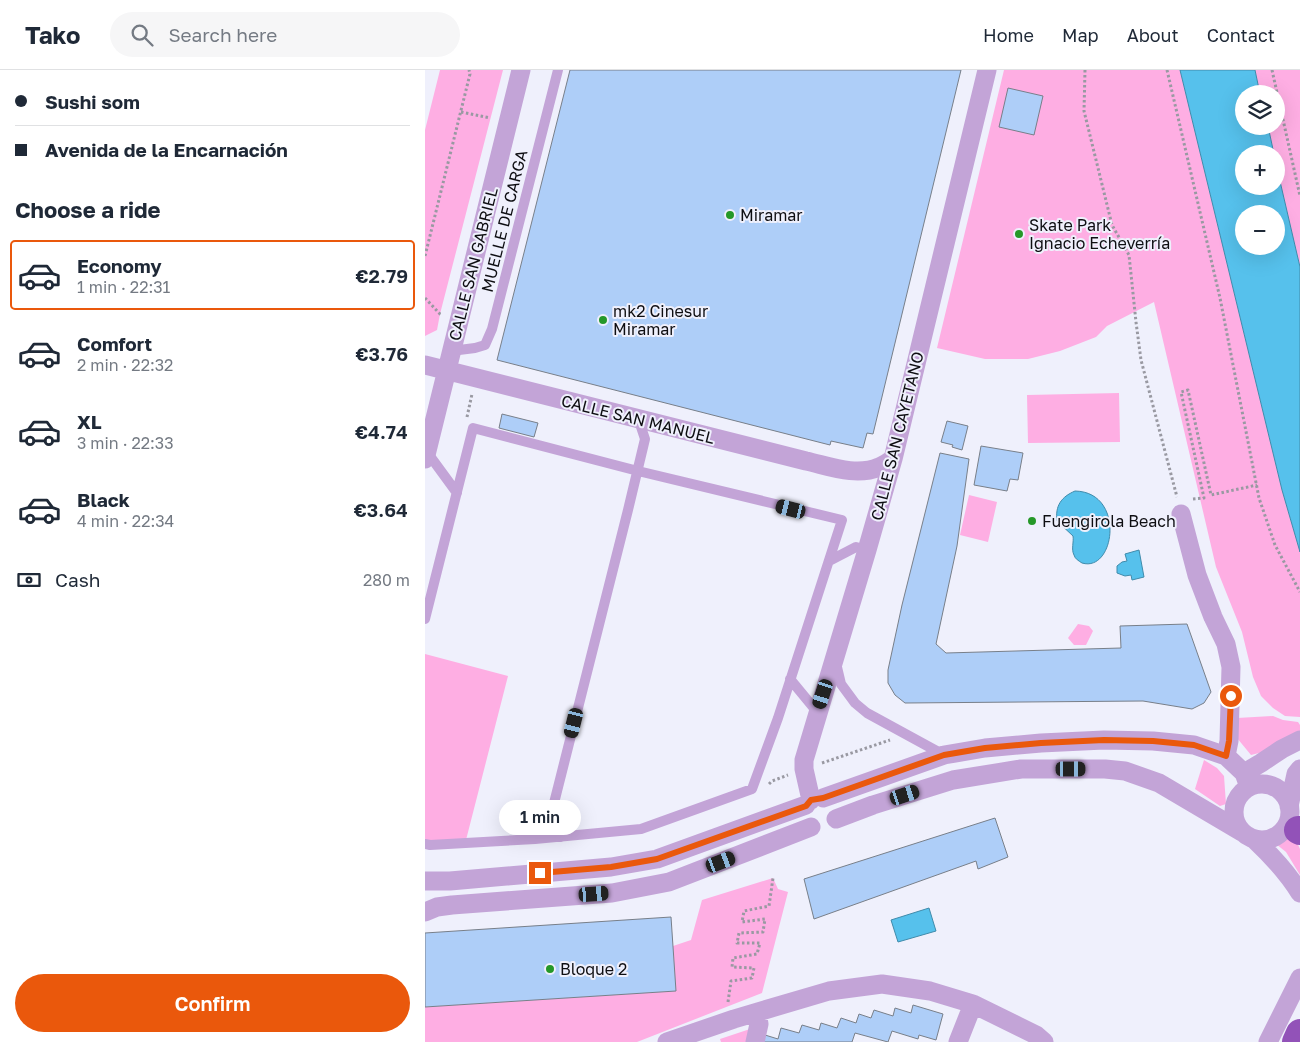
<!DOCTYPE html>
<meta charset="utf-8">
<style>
:root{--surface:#fff;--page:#f6f6f7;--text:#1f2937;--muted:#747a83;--line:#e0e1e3;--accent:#ea580c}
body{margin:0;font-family:"Golos Text",sans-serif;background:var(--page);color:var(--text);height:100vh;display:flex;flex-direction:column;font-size:19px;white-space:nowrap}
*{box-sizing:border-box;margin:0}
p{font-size:16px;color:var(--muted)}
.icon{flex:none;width:28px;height:28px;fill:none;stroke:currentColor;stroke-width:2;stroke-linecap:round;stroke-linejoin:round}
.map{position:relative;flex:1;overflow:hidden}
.panel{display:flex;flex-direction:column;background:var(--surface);width:425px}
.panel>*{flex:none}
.top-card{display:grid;align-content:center;height:110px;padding:0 15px;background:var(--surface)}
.buttons{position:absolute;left:810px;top:15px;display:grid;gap:10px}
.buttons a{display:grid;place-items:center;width:50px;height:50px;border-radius:50%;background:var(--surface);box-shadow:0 5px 20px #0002;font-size:25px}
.end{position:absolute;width:22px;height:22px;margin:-11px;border:6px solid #ea580c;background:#fff;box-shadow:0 0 0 2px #fff}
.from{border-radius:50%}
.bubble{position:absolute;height:35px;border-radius:18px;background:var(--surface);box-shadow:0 5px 20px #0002;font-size:16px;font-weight:600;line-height:35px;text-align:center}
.car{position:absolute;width:15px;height:30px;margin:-15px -8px;border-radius:6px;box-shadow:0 0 4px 1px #0007;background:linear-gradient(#222 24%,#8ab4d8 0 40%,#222 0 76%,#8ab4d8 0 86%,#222 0)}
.top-card b{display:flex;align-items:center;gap:18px;height:48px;font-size:19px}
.top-card b+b{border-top:1px solid var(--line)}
.top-card i{width:12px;height:12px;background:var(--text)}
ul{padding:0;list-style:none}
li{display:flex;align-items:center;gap:15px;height:70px;margin:0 10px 8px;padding:0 5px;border:2px solid transparent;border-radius:5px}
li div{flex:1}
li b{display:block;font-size:19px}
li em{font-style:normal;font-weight:600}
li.selected{border-color:var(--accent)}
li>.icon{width:45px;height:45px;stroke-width:1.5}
h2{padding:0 15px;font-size:22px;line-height:60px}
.pay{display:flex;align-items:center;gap:12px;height:55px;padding:0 15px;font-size:19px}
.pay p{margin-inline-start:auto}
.cta{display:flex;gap:10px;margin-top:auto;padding:10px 15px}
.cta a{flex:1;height:58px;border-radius:30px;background:var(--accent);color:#fff;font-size:20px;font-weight:600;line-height:58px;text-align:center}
header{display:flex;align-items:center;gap:30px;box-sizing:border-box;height:70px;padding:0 25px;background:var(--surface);border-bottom:1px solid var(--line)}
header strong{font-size:24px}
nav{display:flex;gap:28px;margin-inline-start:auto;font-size:18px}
.search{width:350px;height:45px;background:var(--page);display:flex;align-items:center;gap:12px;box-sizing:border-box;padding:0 18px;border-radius:28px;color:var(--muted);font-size:19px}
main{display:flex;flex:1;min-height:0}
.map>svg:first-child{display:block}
.green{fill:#feaee3}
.water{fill:#56c1ec;stroke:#408bab;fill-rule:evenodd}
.building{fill:#aecef8;stroke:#787f89}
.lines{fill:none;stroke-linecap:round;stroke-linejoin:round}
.path{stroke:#9999a2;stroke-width:3;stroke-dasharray:2.5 2.5;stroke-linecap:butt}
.service{stroke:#c3a4d7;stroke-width:10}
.minor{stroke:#c3a4d7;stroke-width:19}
.trunk{stroke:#9252b8;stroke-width:28}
.route{stroke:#ea580c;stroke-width:6}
.poi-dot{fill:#259828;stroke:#eff0fc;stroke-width:2}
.labels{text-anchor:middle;stroke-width:4;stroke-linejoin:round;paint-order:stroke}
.poi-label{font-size:16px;fill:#0e0e12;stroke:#eff0fc;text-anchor:start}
.street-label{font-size:16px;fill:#0e0e12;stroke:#eff0fc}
</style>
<header>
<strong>Tako</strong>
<div class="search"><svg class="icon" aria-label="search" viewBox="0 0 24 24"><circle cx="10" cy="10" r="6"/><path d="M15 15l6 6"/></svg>Search here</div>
<nav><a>Home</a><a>Map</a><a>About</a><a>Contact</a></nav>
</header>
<main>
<section class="panel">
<div class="top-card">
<b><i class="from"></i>Sushi som</b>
<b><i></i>Avenida de la Encarnación</b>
</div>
<h2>Choose a ride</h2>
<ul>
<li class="selected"><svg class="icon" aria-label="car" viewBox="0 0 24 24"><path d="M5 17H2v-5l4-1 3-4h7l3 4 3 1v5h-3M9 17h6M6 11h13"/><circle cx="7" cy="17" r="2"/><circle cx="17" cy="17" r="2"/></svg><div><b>Economy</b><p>1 min · 22:31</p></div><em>€2.79</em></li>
<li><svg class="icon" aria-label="car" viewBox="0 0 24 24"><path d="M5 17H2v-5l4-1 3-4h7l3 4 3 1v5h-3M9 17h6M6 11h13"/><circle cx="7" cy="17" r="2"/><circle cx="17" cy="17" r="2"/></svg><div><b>Comfort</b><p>2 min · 22:32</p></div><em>€3.76</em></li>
<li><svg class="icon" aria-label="car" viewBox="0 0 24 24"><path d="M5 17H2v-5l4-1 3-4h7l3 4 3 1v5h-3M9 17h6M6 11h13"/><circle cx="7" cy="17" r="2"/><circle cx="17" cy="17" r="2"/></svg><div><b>XL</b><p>3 min · 22:33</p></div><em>€4.74</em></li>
<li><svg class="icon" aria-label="car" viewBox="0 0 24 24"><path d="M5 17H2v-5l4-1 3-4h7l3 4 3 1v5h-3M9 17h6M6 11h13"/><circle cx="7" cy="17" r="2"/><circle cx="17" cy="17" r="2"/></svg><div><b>Black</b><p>4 min · 22:34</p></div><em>€3.64</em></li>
</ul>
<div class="pay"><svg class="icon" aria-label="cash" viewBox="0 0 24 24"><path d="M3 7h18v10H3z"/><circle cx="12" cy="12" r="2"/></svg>Cash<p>280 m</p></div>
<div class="cta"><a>Confirm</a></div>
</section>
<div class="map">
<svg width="875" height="972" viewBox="0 0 875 972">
<rect width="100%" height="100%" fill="#eff0fc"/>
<!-- green -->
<path class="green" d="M15 0H78L15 244 12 260 0 266V60Z
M579 0H755L857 420 875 482V647L860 646 848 638 836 626 828 607 817 562 791 497 729 232 682 256 671 267 635 281 603 289H560L512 278Z
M830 0H875V197L851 94V84H849L843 56H851V24H835Z
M694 323 695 372 603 373 602 325Z
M544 425 572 432 563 472 535 465Z
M653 554 664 556 668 561 661 575H649L643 568Z
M0 584 83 606 41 770 6 771 0 770Z
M848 646 858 650 873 652 875 655V662L838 682 826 685 812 668V648Z
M779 690 792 698 799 706 801 734 795 736 770 719Z
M866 759 875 779V805L861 782 851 774Z
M348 808 353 819 363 822 337 923 212 972H0V937L250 921 248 876 266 870 277 830Z
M325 959 324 972H296L295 969Z"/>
<!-- water -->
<path class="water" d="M755 0H830L835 24H819V56H843L849 84H819V116H851V94L875 197V482L857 420ZM819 144H851V176H819Z
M650 421C701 422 690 503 657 493 654 491 650 489 649 485 646 479 649 472 648 466L632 451C630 436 636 427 650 421Z
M714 480 719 507 707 510 706 505 700 506 692 503V496L697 492 702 491 700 484Z
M504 838 511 861 473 872 466 850Z"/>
<!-- building -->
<path class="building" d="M145 0H536L448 364 442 363 438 378 406 371 405 375 72 290Z
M583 18 618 26 609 65 574 57Z
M77 344 113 353 109 367 74 358Z
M522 351 543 356 537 380 527 377 528 375 516 372Z
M556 376 598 383 593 410 585 409 582 421 549 415Z
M515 383 544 389 532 476 511 574 521 583 696 578 695 556 762 554 786 622 779 633 767 639 718 631 480 633 470 625 463 613V600L477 535Z
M570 748 583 787 553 799 551 791 389 849 379 809Z
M246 847 251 921 0 937V863Z
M488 935 518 944 511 970 494 965 493 969 467 961 463 972 430 963 427 972H338L340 965 353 969 356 958 374 963 377 955 394 960 396 953 412 958 416 948 431 953 434 944 446 948 449 940 468 946 470 938 486 943Z"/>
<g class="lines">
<!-- path -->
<path class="path" d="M660 0 659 41 687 155 704 185 711 252 716 290 752 427
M742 0 795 228 834 428 850 475 875 522
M847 0 875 126
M36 42 65 48
M0 186 45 4 44 0
M0 228 15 244 17 245
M42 347 47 324
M768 429 779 428 756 322 763 320 786 425 832 415
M397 693 465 670
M344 714 347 711 363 705
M303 932 306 911 327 908 329 898 307 897 308 888 332 884 335 873H312L314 863 338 862 340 849 317 852 319 841 344 836 348 808"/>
<!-- service -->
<path class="service" d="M26 281 50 278 60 275 67 259 133 0
M2 382 32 423
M404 491 431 477 442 480
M0 549 48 358 213 401 417 450 353 648 327 719 216 759 110 769 5 775 0 774
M411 593 416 614 430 633 442 643 519 685
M365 609 393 643
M136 767 126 745 203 440 220 369 213 348"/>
<!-- minor -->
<path class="minor" d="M0 295 381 391C404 396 431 407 454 397 459 395 463 392 468 389
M0 389 96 0
M756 444 772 505 788 547 801 574 806 597 804 671 801 686
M819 703 836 693 857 679 875 670
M809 742a28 28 0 1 1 56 0a28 28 0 1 1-56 0Z
M398 728 519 685 560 678 616 673 679 670 728 671 769 675 801 686 819 703 824 717
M386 730 379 699V690L442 480 468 389 562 0
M864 736 871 704 875 699
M411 749 448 735 528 710 596 699H680L700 701 734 713 817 762
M829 769C847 786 862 802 875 823
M1 811H25L186 797 232 789 381 735
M0 842 12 837 27 835 187 823 244 812 386 757
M242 972 309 949 404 921 457 914 505 921 548 934 611 965 619 972
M330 972 334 954 332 942
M533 972 548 934
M843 972 875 908"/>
<!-- trunk -->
<path class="trunk" d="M873 760 875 761
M871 972 875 963"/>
</g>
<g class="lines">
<!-- route -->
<path class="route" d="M115 803 186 797 232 789 381 736 386 730 398 728 519 685 560 678 616 673 679 670 728 671 769 675 801 686 804 671 806 626"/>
</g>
<!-- markers -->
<g class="poi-dot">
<circle cx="305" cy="145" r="5"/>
<circle cx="594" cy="164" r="5"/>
<circle cx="178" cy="250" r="5"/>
<circle cx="607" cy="451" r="5"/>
<circle cx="125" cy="899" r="5"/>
</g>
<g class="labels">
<!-- poi labels -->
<g class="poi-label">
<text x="315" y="151">Miramar</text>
<text x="604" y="161">Skate Park<tspan x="604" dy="18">Ignacio Echeverría</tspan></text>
<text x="188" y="247">mk2 Cinesur<tspan x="188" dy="18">Miramar</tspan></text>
<text x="617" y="457">Fuengirola Beach</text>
<text x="135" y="905">Bloque 2</text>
</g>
<!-- street labels -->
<g class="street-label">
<text transform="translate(79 151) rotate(-76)" y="6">MUELLE DE CARGA</text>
<text transform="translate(48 194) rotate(-76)" y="6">CALLE SAN GABRIEL</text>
<text transform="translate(213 349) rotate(14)" y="6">CALLE SAN MANUEL</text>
<text transform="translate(472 366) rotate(-76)" y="6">CALLE SAN CAYETANO</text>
</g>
</g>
</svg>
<div class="buttons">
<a><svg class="icon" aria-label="layers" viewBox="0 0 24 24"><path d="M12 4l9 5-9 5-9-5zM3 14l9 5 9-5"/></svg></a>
<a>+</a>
<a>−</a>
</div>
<i class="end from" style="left:806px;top:626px"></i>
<i class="end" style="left:115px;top:803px"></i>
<div class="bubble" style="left:74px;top:730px;width:82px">1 min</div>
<i class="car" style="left:366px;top:439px;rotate:284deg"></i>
<i class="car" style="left:398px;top:624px;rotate:198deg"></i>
<i class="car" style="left:149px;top:653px;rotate:194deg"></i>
<i class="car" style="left:646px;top:699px;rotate:90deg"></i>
<i class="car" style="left:480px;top:725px;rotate:72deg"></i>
<i class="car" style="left:296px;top:792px;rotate:69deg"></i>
<i class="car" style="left:169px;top:824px;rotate:86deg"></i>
</div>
</main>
